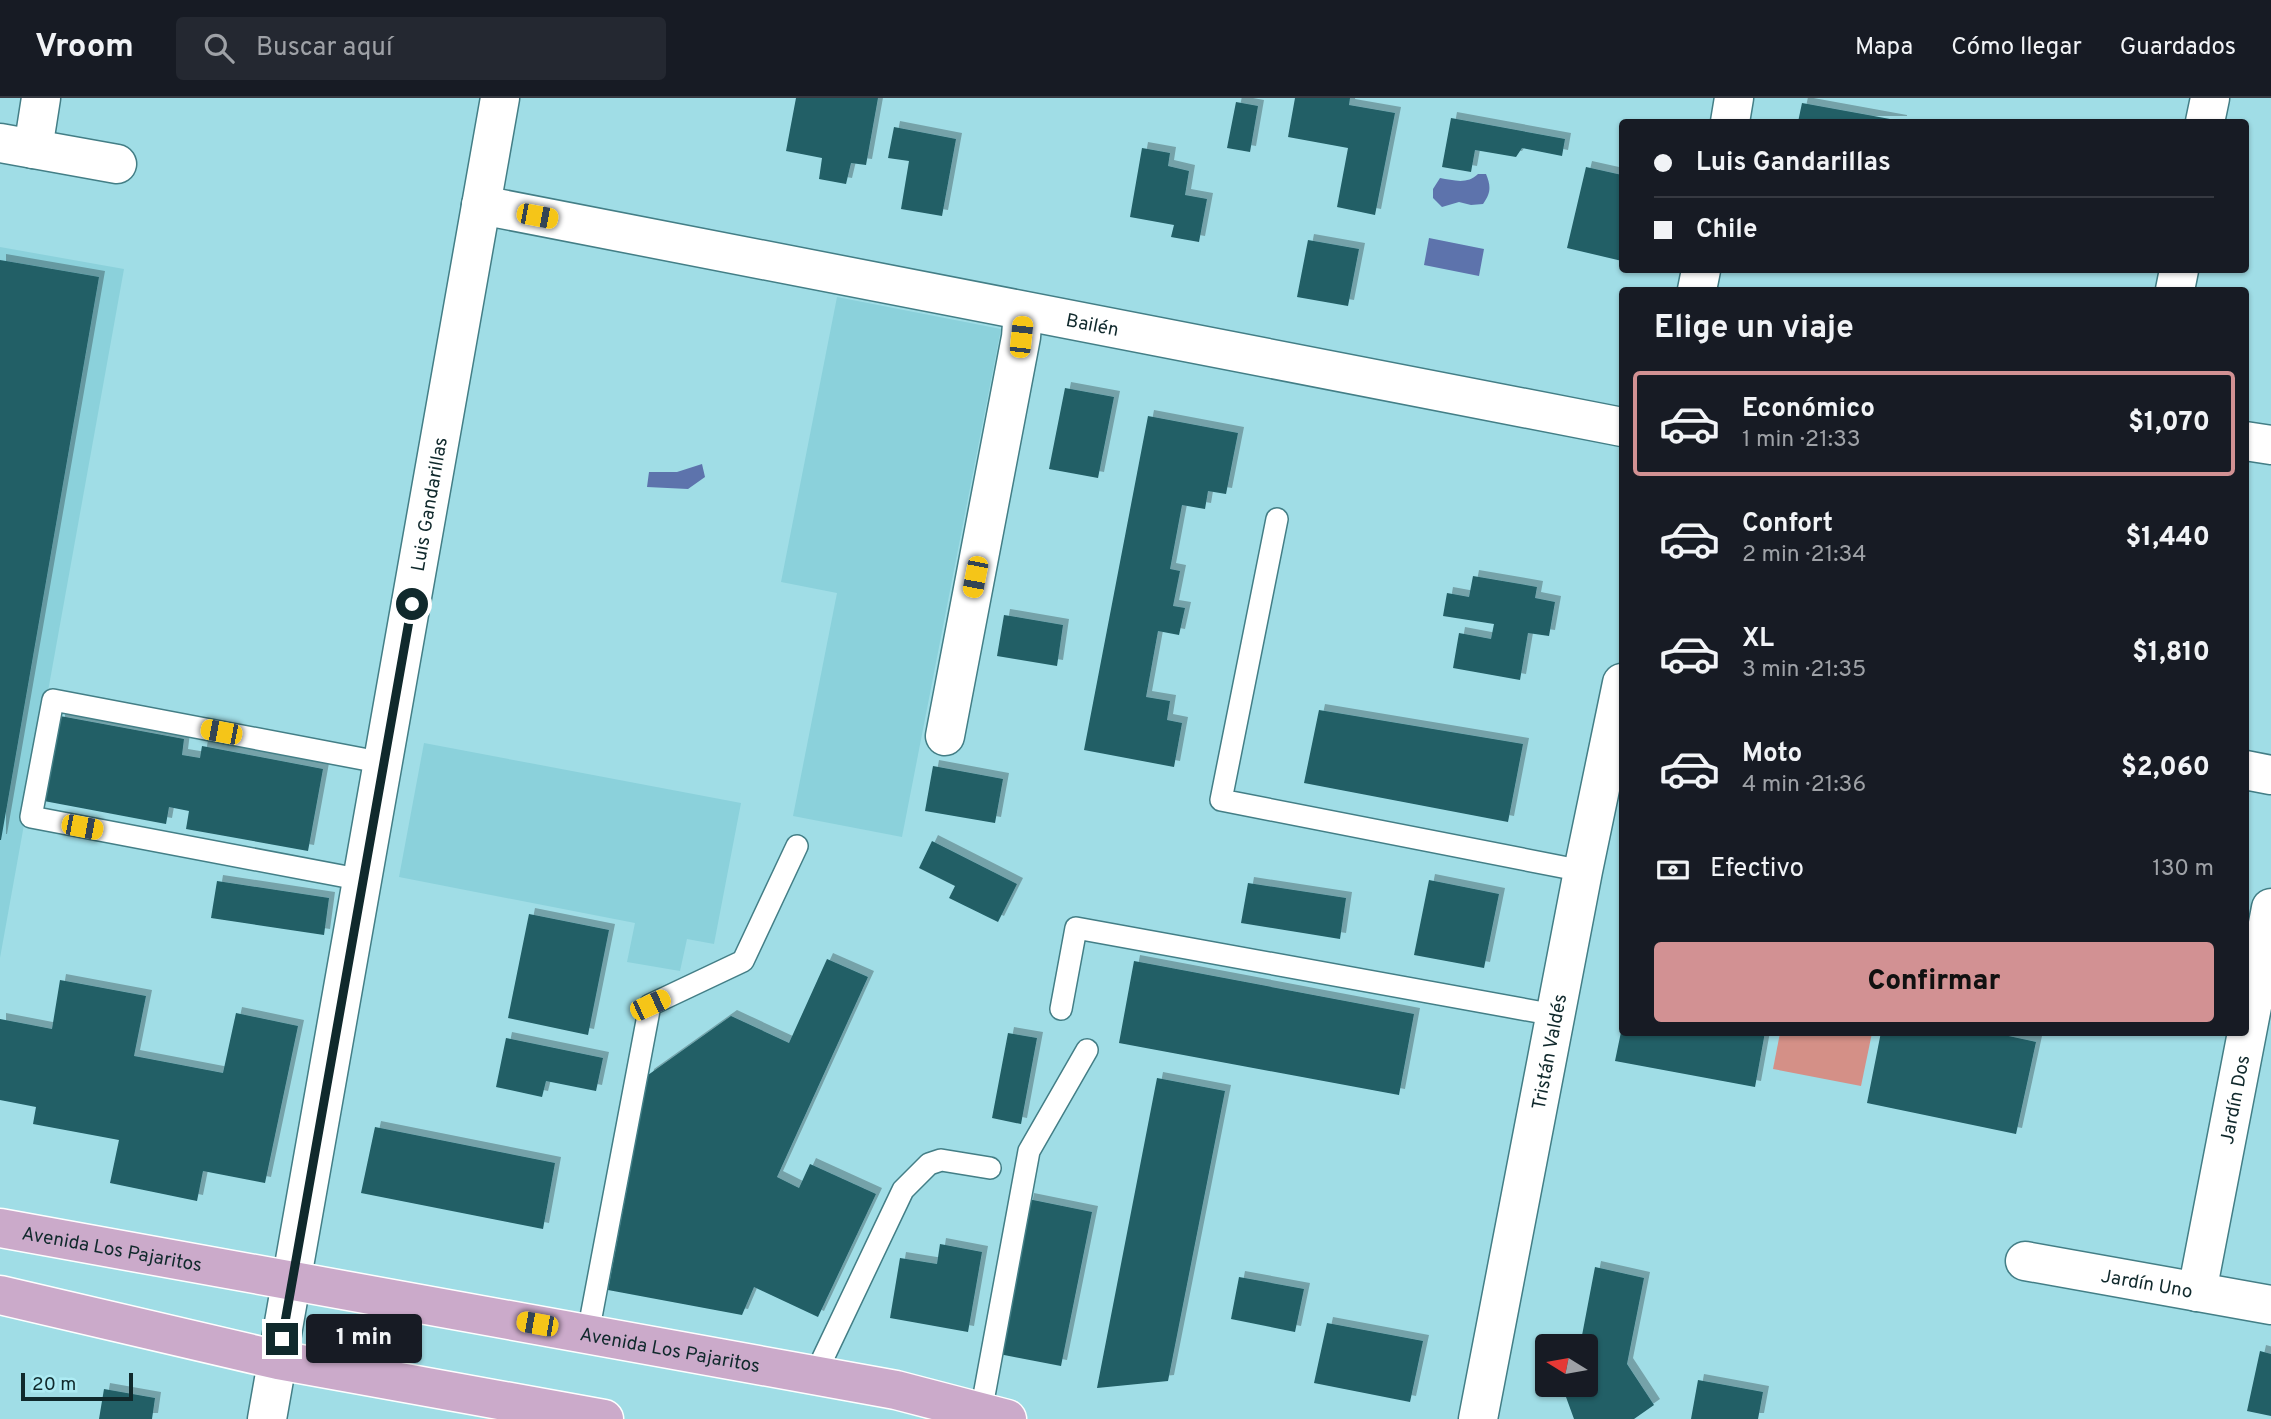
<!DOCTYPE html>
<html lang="es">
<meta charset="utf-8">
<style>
:root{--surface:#171b24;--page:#242831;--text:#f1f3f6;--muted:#9ea1a6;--line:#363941;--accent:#d29193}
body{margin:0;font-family:Overpass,sans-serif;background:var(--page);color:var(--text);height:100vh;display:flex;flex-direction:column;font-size:26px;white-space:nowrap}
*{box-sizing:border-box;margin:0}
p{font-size:23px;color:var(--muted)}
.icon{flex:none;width:38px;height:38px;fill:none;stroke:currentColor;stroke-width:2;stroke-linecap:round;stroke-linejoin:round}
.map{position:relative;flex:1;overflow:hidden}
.side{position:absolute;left:1619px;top:189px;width:630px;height:749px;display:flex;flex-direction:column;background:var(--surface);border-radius:7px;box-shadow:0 2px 5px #0004}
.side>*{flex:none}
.hud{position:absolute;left:1619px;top:21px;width:630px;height:154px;border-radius:7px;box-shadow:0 2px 5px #0004;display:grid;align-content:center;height:154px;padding:0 35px;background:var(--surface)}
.needle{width:46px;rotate:281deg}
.controls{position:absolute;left:1535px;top:1236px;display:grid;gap:14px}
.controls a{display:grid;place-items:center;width:63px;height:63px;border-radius:7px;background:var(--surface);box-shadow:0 2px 5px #0004;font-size:35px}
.scale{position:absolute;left:21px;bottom:18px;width:112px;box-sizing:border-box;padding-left:7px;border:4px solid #10292c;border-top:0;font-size:19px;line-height:24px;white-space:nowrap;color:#10292c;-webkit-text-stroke:5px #adebf3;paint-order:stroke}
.end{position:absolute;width:32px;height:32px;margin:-16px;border:9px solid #10292c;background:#fff;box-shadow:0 0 0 4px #fff}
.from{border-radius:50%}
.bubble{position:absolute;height:49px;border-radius:7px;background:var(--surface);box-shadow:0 2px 5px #0004;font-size:23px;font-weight:800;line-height:49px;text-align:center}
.car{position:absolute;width:21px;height:42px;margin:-21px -10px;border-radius:9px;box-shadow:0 0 5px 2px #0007;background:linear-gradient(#f5c518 24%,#345 0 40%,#f5c518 0 76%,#345 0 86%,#f5c518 0)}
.hud b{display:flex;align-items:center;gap:24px;height:66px;font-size:26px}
.hud b+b{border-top:2px solid var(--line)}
.hud i{width:18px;height:18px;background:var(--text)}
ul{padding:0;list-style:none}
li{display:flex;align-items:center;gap:21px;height:105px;margin:0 14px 10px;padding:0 21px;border:4px solid transparent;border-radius:7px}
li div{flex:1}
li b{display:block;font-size:26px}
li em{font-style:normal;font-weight:800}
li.current{border-color:var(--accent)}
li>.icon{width:63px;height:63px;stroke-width:1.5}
h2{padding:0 35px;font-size:32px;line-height:84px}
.pay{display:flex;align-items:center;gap:18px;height:77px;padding:0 35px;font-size:26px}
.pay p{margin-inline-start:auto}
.primary-button{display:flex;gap:14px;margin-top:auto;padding:14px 35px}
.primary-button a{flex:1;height:80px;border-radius:7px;background:var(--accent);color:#111;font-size:28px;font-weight:800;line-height:80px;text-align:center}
header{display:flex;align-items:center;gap:42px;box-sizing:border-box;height:98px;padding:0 35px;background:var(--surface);border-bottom:2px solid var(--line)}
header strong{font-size:33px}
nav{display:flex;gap:38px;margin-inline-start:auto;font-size:24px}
.search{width:490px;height:63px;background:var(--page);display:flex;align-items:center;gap:18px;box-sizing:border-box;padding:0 24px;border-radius:7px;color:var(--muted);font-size:26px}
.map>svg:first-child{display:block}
.built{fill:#8bd1db}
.green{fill:#d49087}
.water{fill:#5d73ac}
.building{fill:#215e66;filter:url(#shadow)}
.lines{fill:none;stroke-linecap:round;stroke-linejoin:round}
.service-casing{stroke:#437e86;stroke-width:24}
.minor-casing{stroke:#437e86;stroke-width:41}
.tertiary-casing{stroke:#437e86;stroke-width:41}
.primary-casing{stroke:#fff;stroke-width:41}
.service{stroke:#fff;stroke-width:21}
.minor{stroke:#fff;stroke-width:38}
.tertiary{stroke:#fff;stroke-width:38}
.primary{stroke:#cbaaca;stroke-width:38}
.route{stroke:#10292c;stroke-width:9}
.labels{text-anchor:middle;stroke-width:7;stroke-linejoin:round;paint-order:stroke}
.street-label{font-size:19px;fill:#10292c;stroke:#adebf3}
</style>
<header>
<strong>Vroom</strong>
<div class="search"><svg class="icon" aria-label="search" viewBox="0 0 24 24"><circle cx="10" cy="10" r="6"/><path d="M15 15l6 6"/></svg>Buscar aquí</div>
<nav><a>Mapa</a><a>Cómo llegar</a><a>Guardados</a></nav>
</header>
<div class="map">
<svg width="2271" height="1321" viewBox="0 0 2271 1321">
<defs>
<filter id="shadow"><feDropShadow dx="6" dy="-6" stdDeviation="0" flood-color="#0004"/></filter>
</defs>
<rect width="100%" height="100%" fill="#a0dde6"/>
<!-- built -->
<path class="built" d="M0 149 124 171 0 860Z
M837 199 1001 231 902 739 793 718 837 495 781 484Z
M424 645 741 705 714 846 687 841 680 873 627 864 635 825 399 779Z"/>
<!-- green -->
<path class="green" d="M1780 935H1872L1861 988 1773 971Z"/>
<!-- water -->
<path class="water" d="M1478 76H1486C1491 88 1491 95 1483 106L1471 107 1459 104 1442 109 1433 100V91L1440 80C1453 82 1467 87 1478 76Z
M1429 140 1484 151 1479 178 1424 167Z
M702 366 705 379 688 391 647 389 649 374H677Z"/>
<!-- building -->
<path class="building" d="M796 0H878L866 67 851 65 846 86 819 81 822 60 786 53Z
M1295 0H1350L1349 7 1395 15 1375 117 1337 109 1348 50 1288 39Z
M1236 4 1258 8 1250 54 1227 50Z
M1802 5 1901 23V24H1798Z
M1451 20 1565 41 1562 58 1522 50 1516 59 1475 52 1471 74 1442 69Z
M894 29 956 41 942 118 901 111 909 63 888 60Z
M1142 50 1170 55 1168 68 1189 73 1185 97 1207 101 1199 144 1171 139 1174 127 1130 119Z
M1586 69 1622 77V163L1567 150Z
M1308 142 1359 151 1348 208 1297 199Z
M0 162 99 179 1 742H0Z
M1065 290 1114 299 1098 380 1049 371Z
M1148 318 1238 335 1226 396 1208 393 1205 411 1182 407 1170 471 1180 473 1173 508 1185 510 1179 537 1158 533 1146 599 1170 603 1167 622 1182 625 1174 669 1084 652Z
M1473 478 1537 489 1535 500 1555 504 1549 538 1528 535 1520 582 1453 570 1459 535 1491 541 1494 526 1443 518 1447 495 1469 499Z
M1004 517 1063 527 1057 568 997 558Z
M1319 612 1523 646 1508 724 1304 685Z
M60 618 184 641 182 657 200 660 202 648 323 671 308 753 186 731 189 713 169 709 166 726 44 703Z
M933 668 1003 681 995 725 925 713Z
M932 743 1017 786 998 824 949 800 955 788 919 770Z
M1429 782 1499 796 1484 870 1414 857Z
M217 783 329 800 324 837 211 820Z
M1248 785 1346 800 1340 841 1241 825Z
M529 816 609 832 588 937 508 920Z
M827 861 868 879 777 1079 799 1090 810 1066 876 1096 818 1219 754 1189 742 1217 608 1192 648 977 731 918 789 945Z
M1134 863 1414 916 1399 997 1119 945Z
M60 882 146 898 134 958 223 975 236 915 298 928 265 1085 203 1073 197 1103 110 1085 119 1042 33 1026 36 1009 0 1002V921L52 931Z
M1621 934H1765L1755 989 1615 963Z
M1881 934H1990L2036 944 2016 1036 1867 1005Z
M1008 935 1037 940 1021 1026 992 1020Z
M506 940 603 960 596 993 546 983 542 999 496 989Z
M1157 980 1225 993 1168 1283 1097 1290Z
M375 1029 555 1065 543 1131 361 1095Z
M1028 1101 1092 1114 1061 1268 999 1256Z
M940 1146 982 1154 968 1234 890 1220 900 1160 937 1166Z
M1595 1169 1644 1180 1627 1266 1654 1307 1634 1321H1574L1562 1288 1565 1286H1586V1248H1580Z
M1239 1179 1304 1191 1295 1234 1231 1221Z
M1327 1225 1423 1243 1410 1304 1314 1285Z
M2260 1253 2271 1256V1318L2247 1313Z
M1698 1282 1763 1294 1758 1321H1691Z
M104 1291 155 1300 152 1321H99Z"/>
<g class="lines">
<!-- service casing -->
<g class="service-casing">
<path id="service" d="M1277 421 1221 702 1583 773
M363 782 31 719 53 602 384 665
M1061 911 1076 830 1555 917
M588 1235 650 907 743 863 797 748
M815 1277 903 1092 929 1066 941 1062 990 1070
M981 1314 1029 1053 1087 952"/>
</g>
<!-- minor casing -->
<g class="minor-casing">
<g id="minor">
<path d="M2205 24 2210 0"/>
<path d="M0 45 117 66"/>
<path d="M33 51 41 0"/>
<path id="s1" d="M481 107 1622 329"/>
<path d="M2175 192 2179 172"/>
<path d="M2245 343 2271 347"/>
<path d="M945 638 1021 239 1023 213"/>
<path d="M2245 672 2271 677"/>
<path id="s2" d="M2025 1163 2271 1207"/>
<path id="s3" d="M2197 1194 2271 810"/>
</g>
</g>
<!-- tertiary casing -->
<g class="tertiary-casing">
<g id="tertiary">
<path d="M1730 24 1734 0"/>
<path d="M1697 192 1701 172"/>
<path id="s4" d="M267 1321 500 0"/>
<path id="s5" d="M1478 1321 1583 773 1622 585"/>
</g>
</g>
<!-- primary casing -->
<g class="primary-casing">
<g id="primary">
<path id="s6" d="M0 1130 896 1292 1007 1321"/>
<path d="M0 1197 278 1262 604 1321"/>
</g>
</g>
<!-- service -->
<use href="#service" class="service"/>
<!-- minor -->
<use href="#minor" class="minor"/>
<!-- tertiary -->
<use href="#tertiary" class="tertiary"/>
<!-- primary -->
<use href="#primary" class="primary"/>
</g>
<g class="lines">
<!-- route -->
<path class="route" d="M282 1241 412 506"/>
</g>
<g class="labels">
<!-- street labels -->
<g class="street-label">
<text dy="7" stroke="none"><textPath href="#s1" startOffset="623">Bailén</textPath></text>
<text dy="7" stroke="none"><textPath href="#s4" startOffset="929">Luis Gandarillas</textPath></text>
<text dy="7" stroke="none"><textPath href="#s5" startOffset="374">Tristán Valdés</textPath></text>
<text dy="7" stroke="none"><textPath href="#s3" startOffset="196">Jardín Dos</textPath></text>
<text dy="7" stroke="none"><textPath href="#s6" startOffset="114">Avenida Los Pajaritos</textPath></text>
<text dy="7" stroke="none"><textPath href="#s2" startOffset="124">Jardín Uno</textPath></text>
<text dy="7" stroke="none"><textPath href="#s6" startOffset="681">Avenida Los Pajaritos</textPath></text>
</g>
</g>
</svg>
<div class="controls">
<a><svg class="needle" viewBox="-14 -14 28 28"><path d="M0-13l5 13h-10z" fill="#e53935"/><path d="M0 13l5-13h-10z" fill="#9ea1a6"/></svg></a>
</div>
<div class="scale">20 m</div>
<i class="end from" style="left:412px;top:506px"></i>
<i class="end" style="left:282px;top:1241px"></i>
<div class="bubble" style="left:306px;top:1216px;width:116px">1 min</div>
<i class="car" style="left:537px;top:118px;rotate:101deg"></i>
<i class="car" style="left:1021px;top:239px;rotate:6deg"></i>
<i class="car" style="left:975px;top:479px;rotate:191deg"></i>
<i class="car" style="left:221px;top:634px;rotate:281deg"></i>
<i class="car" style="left:82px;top:729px;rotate:101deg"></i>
<i class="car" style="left:650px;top:907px;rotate:65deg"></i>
<i class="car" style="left:537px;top:1226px;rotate:280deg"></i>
<div class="hud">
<b><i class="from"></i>Luis Gandarillas</b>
<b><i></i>Chile</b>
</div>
<section class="side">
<h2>Elige un viaje</h2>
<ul>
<li class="current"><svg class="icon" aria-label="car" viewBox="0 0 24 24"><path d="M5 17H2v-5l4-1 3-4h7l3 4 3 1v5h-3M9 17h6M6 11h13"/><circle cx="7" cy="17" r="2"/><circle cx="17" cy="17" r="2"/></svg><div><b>Económico</b><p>1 min · 21:33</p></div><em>$1,070</em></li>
<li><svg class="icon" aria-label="car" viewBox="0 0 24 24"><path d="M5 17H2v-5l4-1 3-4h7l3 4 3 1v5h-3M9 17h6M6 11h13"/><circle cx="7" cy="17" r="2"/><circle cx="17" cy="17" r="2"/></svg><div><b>Confort</b><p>2 min · 21:34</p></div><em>$1,440</em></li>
<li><svg class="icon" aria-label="car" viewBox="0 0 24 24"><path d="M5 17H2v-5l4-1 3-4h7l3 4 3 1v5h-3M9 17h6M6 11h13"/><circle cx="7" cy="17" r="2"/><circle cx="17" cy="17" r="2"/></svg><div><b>XL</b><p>3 min · 21:35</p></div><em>$1,810</em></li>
<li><svg class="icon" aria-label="car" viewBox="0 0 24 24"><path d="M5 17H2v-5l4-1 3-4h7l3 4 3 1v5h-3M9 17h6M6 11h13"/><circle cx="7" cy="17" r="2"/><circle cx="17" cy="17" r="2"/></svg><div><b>Moto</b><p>4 min · 21:36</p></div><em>$2,060</em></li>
</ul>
<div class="pay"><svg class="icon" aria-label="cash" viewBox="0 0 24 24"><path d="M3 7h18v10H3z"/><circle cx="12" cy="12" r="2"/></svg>Efectivo<p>130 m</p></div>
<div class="primary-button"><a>Confirmar</a></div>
</section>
</div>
